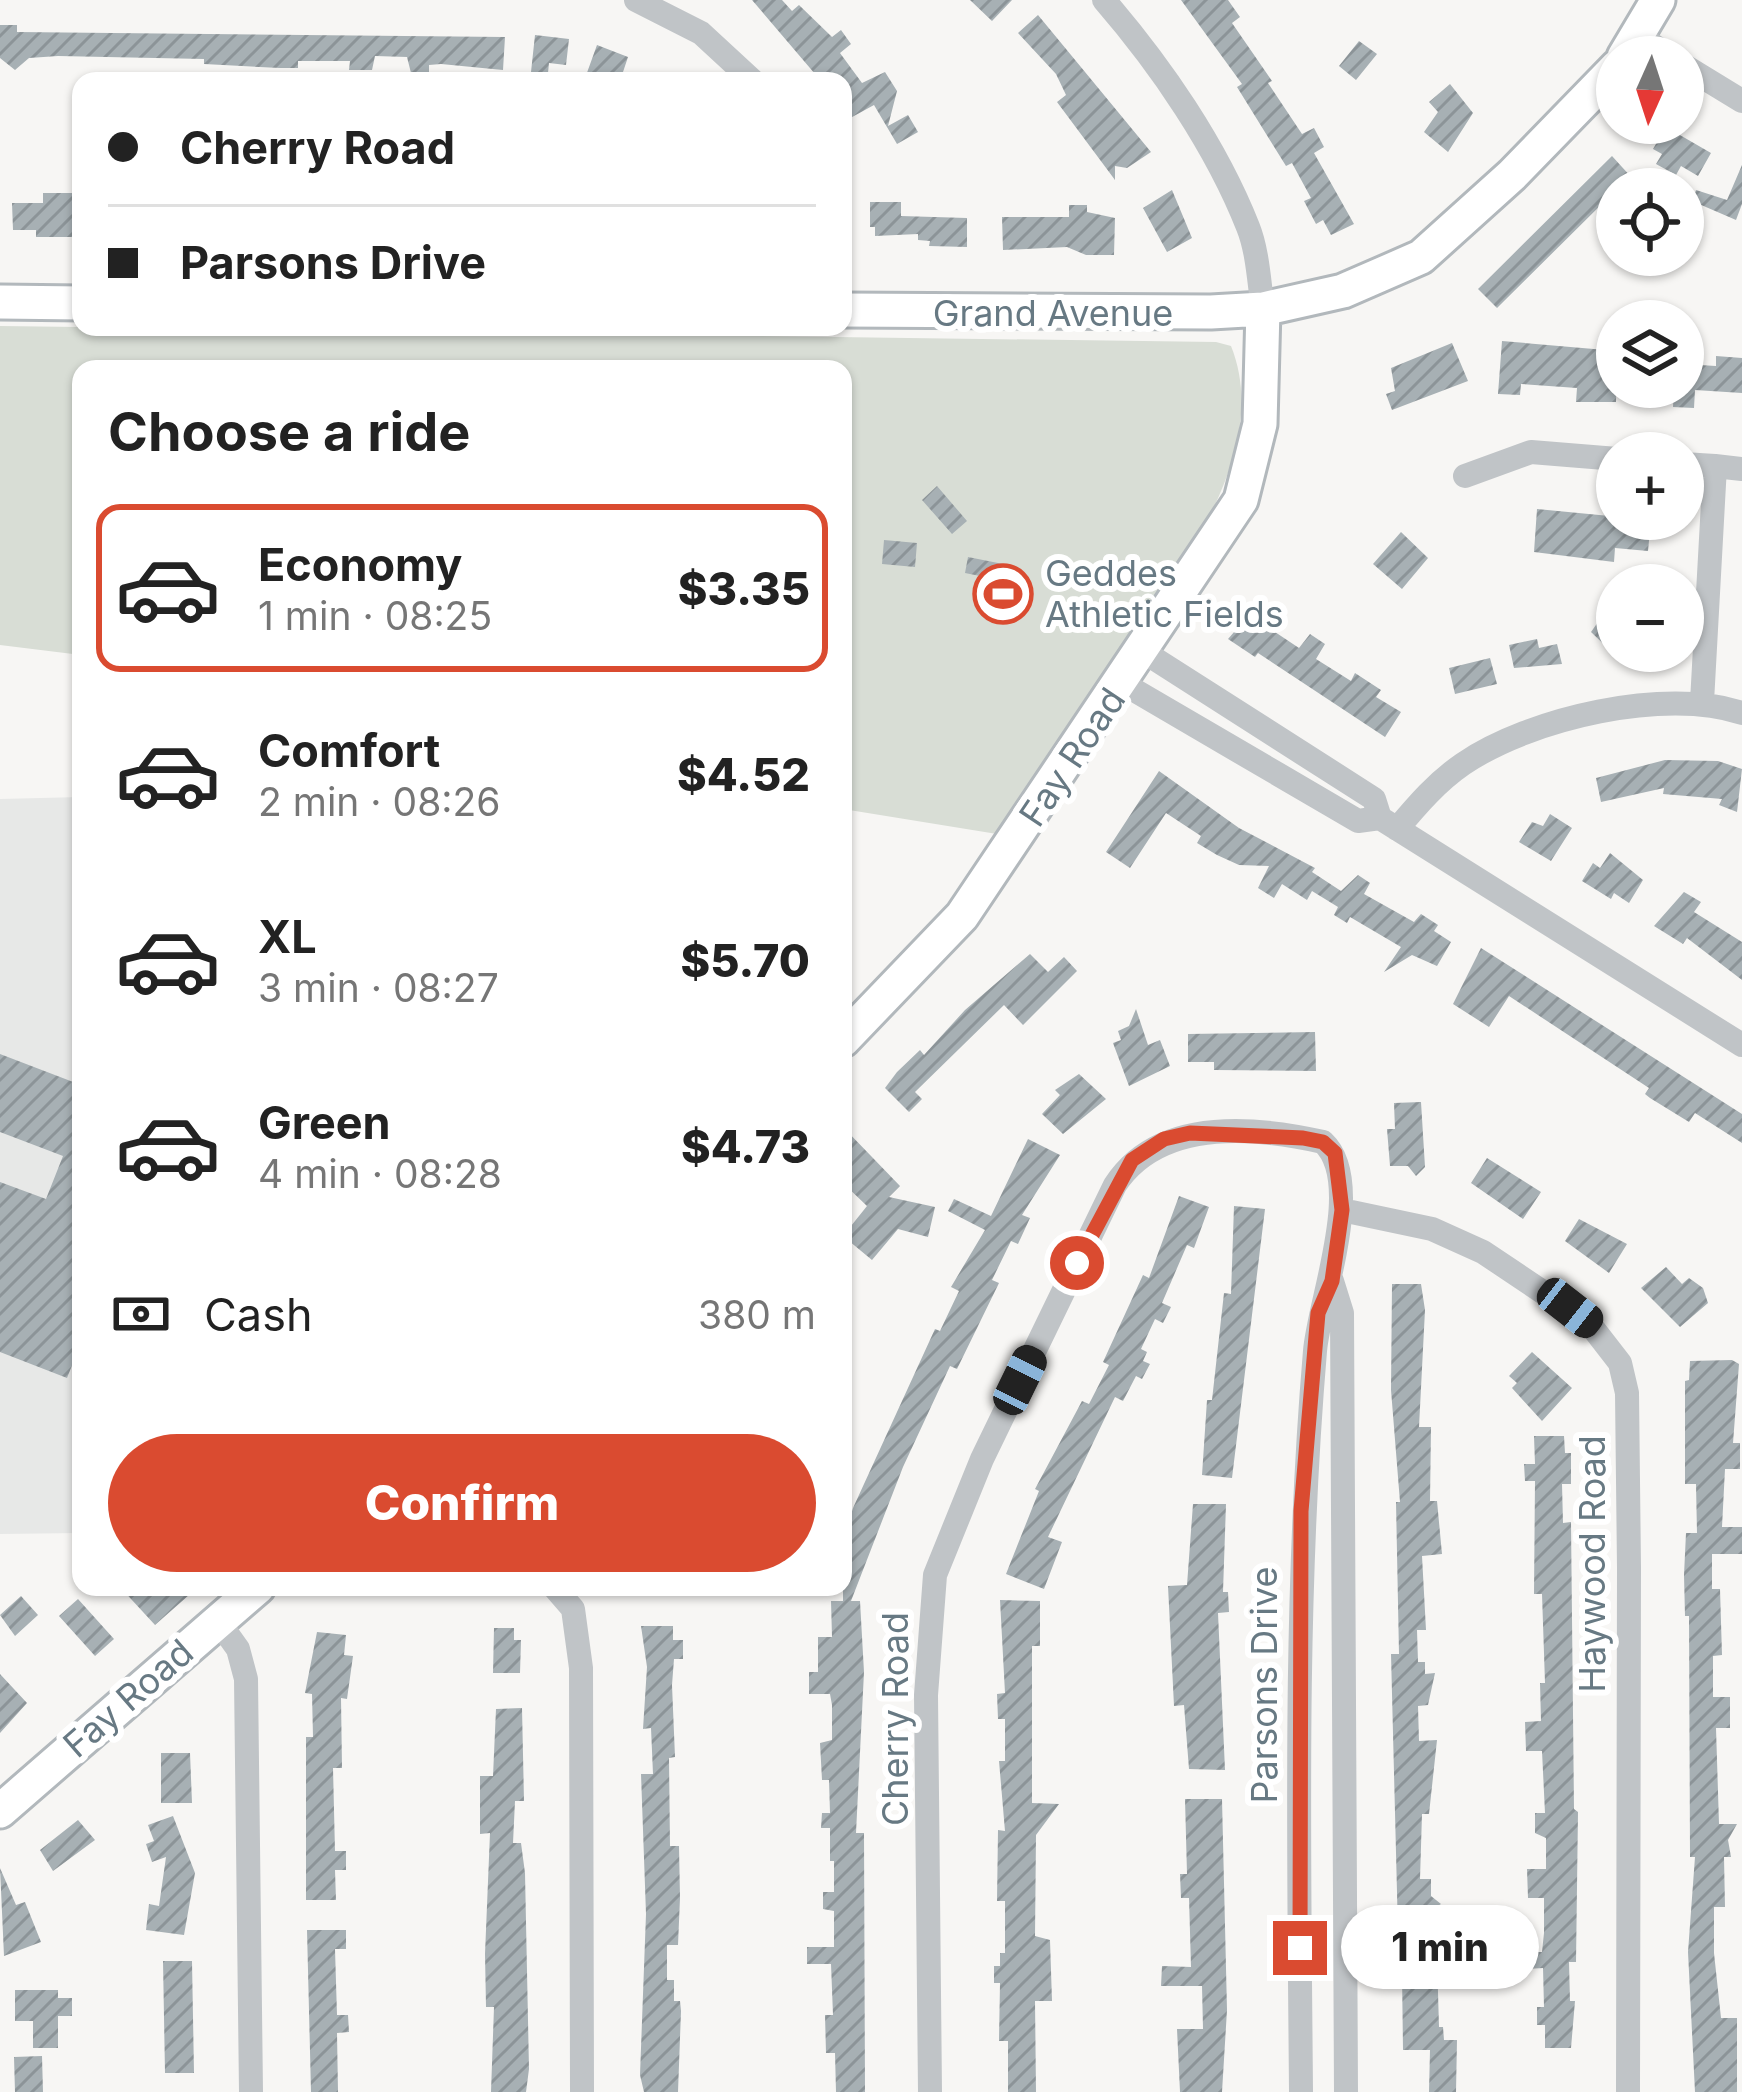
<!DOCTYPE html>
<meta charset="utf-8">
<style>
:root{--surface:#fff;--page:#f6f6f6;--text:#222;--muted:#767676;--line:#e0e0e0;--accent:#da4b30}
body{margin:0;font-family:Inter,sans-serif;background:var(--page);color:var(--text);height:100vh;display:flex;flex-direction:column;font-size:45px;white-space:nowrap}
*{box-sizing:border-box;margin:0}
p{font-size:39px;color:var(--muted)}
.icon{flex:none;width:66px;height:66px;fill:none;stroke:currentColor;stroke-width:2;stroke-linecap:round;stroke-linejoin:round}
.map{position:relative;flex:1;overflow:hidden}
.details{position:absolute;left:72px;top:360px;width:780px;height:1236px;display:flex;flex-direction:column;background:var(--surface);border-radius:24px;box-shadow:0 3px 9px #0004}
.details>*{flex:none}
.guide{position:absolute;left:72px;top:72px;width:780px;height:264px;border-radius:24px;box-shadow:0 3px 9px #0004;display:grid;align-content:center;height:264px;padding:0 36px;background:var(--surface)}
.needle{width:78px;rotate:183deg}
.tools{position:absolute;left:1596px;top:36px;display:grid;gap:24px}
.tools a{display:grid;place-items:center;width:108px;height:108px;border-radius:50%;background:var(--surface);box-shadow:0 3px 9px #0004;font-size:60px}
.end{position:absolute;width:54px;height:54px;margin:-27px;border:15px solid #da4b30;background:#fff;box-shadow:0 0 0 6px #fff}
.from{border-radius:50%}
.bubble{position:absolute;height:84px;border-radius:42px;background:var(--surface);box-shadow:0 3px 9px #0004;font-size:39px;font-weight:800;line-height:84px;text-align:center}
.car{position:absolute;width:36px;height:72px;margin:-36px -18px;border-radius:15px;box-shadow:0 0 9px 3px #0007;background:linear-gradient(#222 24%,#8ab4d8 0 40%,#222 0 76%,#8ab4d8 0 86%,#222 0)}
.guide b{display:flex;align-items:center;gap:42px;height:114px;font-size:45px}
.guide b+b{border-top:3px solid var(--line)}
.guide i{width:30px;height:30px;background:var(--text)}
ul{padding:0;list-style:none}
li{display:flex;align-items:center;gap:36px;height:168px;margin:0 24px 18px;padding:0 12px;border:6px solid transparent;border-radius:24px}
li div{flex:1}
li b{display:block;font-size:45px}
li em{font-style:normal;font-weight:800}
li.active{border-color:var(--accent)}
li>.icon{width:108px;height:108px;stroke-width:1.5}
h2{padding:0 36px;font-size:54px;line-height:144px}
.pay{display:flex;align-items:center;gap:30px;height:132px;padding:0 36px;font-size:45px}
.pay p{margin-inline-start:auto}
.primary-button{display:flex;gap:24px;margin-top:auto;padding:24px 36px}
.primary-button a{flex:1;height:138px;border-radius:72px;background:var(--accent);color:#fff;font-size:48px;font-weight:800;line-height:138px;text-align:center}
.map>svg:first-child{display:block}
.built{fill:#e7e8e7}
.green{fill:#d8ddd5}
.building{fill:url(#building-hatch)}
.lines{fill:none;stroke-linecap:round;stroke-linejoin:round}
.secondary-casing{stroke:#b2b8bc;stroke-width:39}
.street{stroke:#c0c4c7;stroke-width:24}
.secondary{stroke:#fff;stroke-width:33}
.route{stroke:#da4b30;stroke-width:15}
.labels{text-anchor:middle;stroke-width:12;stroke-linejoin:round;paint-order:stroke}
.street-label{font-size:36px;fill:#677983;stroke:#fff}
.poi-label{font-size:36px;fill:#677983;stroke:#fff;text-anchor:start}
</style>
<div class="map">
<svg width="1742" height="2092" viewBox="0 0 1742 2092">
<defs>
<pattern id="building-hatch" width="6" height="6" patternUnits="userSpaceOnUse" patternTransform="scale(3)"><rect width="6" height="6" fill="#a7b0b4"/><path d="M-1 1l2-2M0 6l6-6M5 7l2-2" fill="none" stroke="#8c9498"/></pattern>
</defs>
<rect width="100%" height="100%" fill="#f7f6f4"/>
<!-- built -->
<path class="built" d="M81 797V1533L0 1534V799Z"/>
<!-- green -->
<path class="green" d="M0 326 1216 342 1231 346C1275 455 1170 583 1111 668 1073 723 1035 779 997 834L843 809V369H81V655L0 645Z"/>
<!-- building -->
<path class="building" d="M752 0H782L792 11 799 5 832 37 841 30 851 44 840 53 862 83 885 72 897 91 888 126 908 115 918 132 897 144 874 105 843 122V81H821Z
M970 0H1012L992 21Z
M1181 0H1228L1240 17 1232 23 1272 81 1268 83 1302 134 1314 128 1324 147 1314 153 1354 224 1331 235 1323 220 1316 224 1304 201 1311 198 1292 163 1286 166 1237 87 1242 84Z
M1038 15 1151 152 1127 168 1115 166V180L1057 102 1066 95 1056 74 1018 33Z
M0 25H17V32L505 37 503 70 441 64 429 65V73H411L407 57 375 56 372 70H349L350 61H298V68H280L204 64V59L58 56 29 58 15 70 0 58Z
M535 35 569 39 566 65 549 63 548 73 531 72Z
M1359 41 1377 54 1356 80 1339 66Z
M597 45 628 57 620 81H584Z
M1450 84 1473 113 1448 152 1424 132 1438 112 1429 102Z
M1666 127 1711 153 1698 176 1681 166 1676 175 1656 164 1662 154 1653 149Z
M1612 156 1642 189H1617L1497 308 1478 289Z
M1742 165V204L1736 220 1692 201 1696 190 1727 200Z
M1172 190 1192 238 1167 252 1143 208Z
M43 193H81V237H36V230H13L12 203H43Z
M870 202H901V216L967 218V247L929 246 930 241 918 240V234L875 236V227H870Z
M1069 205H1087V212L1115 218 1114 255H1086L1067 247 1003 250 1002 217H1069Z
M1502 341 1617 351 1616 402H1576L1577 388 1521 384 1520 395 1498 394Z
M1452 343 1468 381 1392 410 1386 394 1395 391 1391 368Z
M1716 356 1742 358V393L1695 390 1694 408 1673 407 1674 387H1683V364L1716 366Z
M937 486 967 521 952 534 922 500Z
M1537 509 1651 520 1648 551 1615 548 1614 562 1534 552Z
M1401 532 1428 558 1402 589 1373 564Z
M884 540 917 543 915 567 882 564Z
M968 557 1008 565 1005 581 965 573Z
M1610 605 1609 613 1617 606V657L1591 632Z
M1254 609 1284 612 1272 630 1299 648 1310 634 1325 644 1316 659 1351 681 1355 673 1381 690 1376 697 1401 712 1385 737 1258 653 1255 657 1228 639Z
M1537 639 1539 648 1557 644 1562 664 1514 668 1509 645Z
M1490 658 1497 684 1455 694 1449 668Z
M1665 760 1718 761 1742 769 1737 812 1719 805 1722 799 1663 794 1664 788 1601 802 1596 778Z
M1159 771 1239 828 1315 868 1312 872 1341 891 1358 875 1370 883 1364 894 1414 922 1421 914 1438 925 1434 931 1451 942 1437 966 1412 955 1384 972 1401 947 1350 917 1347 923 1334 915 1338 907 1312 891 1307 900 1282 884 1274 898 1258 888 1269 866 1239 865 1217 855 1197 843 1201 836 1166 813 1130 868 1106 852Z
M1550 814 1572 828 1551 861 1519 842 1532 822 1543 826Z
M1610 853 1643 880 1629 903 1614 893 1611 899 1582 881 1593 863 1600 868Z
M1684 892 1701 902 1694 912 1742 942V980L1687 938 1683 944 1654 926Z
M1481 948 1742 1114V1143L1695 1113 1689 1122 1650 1098 1645 1094 1649 1088 1509 996 1489 1027 1453 1004Z
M1030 954 1048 972 1064 957 1077 971 1023 1025 1004 1005 915 1092 922 1099 909 1112 885 1088 897 1072 920 1050 924 1055 965 1010Z
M1136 1009 1148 1045 1160 1040 1170 1066 1129 1086 1113 1043 1121 1040 1118 1031 1129 1026Z
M1315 1032 1316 1071 1214 1070V1062H1188V1034Z
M0 1054 81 1085V1343L67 1378 0 1352V1182L46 1199 63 1156 0 1132Z
M1079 1074 1106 1099 1063 1134 1042 1114 1060 1095 1055 1090Z
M1421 1102 1425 1167 1416 1176 1408 1166H1390L1387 1129H1395L1394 1103Z
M843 1127 900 1186 889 1197 935 1207 928 1237 898 1229 872 1260 843 1236 867 1206 843 1183Z
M1028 1139 1060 1155 1022 1215 1030 1218 1018 1244 1011 1241 992 1280 999 1283 957 1369 950 1366 903 1467 851 1601H860L864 1672 856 1833H864L865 2092H836L835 2053H826L825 2015H833L831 1964H807V1947H834V1911L823 1909V1892H834V1861H830V1828H821L822 1813H830L829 1780H822L820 1743 832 1740V1705L830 1694H809V1672H818V1637H832L831 1601H843V1541L853 1508 935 1329 940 1331 959 1291 951 1287 985 1230 948 1211 954 1199 991 1216Z
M1487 1158 1541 1192 1523 1219 1471 1183Z
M1179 1196 1209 1207 1194 1248 1187 1245 1162 1303 1171 1307 1163 1323 1155 1319 1141 1349 1147 1352 1143 1361 1150 1364 1142 1379 1136 1376 1123 1401 1115 1397 1048 1537 1062 1542 1044 1589 1006 1574 1039 1491 1035 1489 1082 1401 1089 1404 1109 1365 1103 1362 1143 1275 1149 1278Z
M1234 1206 1265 1209 1232 1478 1202 1475 1207 1400H1212L1224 1293 1231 1294Z
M1579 1219 1627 1244 1609 1273 1565 1241Z
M1666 1267 1682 1284 1689 1278 1703 1288 1708 1303 1680 1327 1641 1288Z
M1392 1284H1421L1425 1310 1419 1427H1431L1430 1501H1437L1442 1554 1422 1556 1426 1630H1417L1418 1662H1425V1674L1435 1673 1428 1705 1418 1706 1419 1741 1437 1740 1429 1814H1422L1420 1879H1431V1896L1441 1904 1426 1913 1425 1945H1433V1958H1437L1439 2027H1443L1444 2040H1457L1456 2092H1429L1430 2050H1403L1402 1973H1397L1393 1953V1932H1398L1391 1654H1399L1396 1502H1400L1391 1390Z
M1532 1352 1572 1388 1542 1421 1512 1388 1517 1383 1509 1376Z
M1732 1360 1739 1364 1733 1443H1740V1469H1725L1722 1527H1742V1554H1712V1589H1720L1722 1655 1713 1656V1697H1730V1728H1716L1719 1824H1737L1728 1840 1731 1857H1724L1725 1907H1714V1953L1721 2018H1737V2092H1695L1688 1952 1695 1857H1690L1689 1616H1685L1684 1575 1686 1533H1697L1696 1484H1685V1381L1689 1380 1690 1361Z
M1534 1436H1564L1565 1453H1571V1484H1562L1563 1523 1571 1522 1574 1809 1578 1812 1576 1962H1569L1570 2001H1575L1571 2048H1545V2025H1537V2007H1544L1543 1968 1527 1969V1952H1542L1544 1933V1898H1528L1527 1869H1546V1838L1535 1833V1813H1545L1542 1751H1526L1525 1722 1541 1721 1540 1683H1545L1542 1594H1534L1535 1481H1525L1524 1464H1535Z
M1193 1504H1226L1223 1592H1228L1229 1612 1218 1613 1225 1770 1189 1769 1184 1705 1174 1706 1168 1586 1187 1585Z
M120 1587H198L155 1625Z
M21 1596 38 1615 15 1636 0 1615Z
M78 1599 114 1639 95 1656 59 1616Z
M1000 1600 1040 1601V1646H1032V1803L1059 1804 1036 1835 1035 1936 1050 1940 1052 2001H1035L1036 2092H1008V2041H999L1000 1983H994V1966H1000V1953H1005V1901H997L998 1830 1005 1831 999 1761H1005V1719H998L997 1694 1005 1693Z
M641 1626H673V1640H683V1659H674L672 1685 675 1757 669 1758 670 1846H679L680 1898 678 1945H667V1980H674V2001H680L681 2011 678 2092H644L640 2075 646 1914 641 1774H653L651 1728 643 1729 647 1667Z
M494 1628H514V1640H521L520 1673H493Z
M317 1632 346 1635 344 1655 353 1656 347 1699 341 1698 342 1768H333L335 1851H346V1870H335L336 1900H306V1737H313L312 1694 305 1693Z
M0 1674 27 1703 0 1733Z
M522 1708 524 1801H515L513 1843H521L525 1873 529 2069 526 2092H491L494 2007H486L485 1954 490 1833 480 1834V1776H493L496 1709Z
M161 1753H190L192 1803H161Z
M1185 1799H1222L1227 2010 1222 2092H1180L1177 2029H1203L1202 1986H1161L1162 1966 1191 1967 1189 1898H1181L1180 1874H1187Z
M173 1816 195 1873 184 1935 146 1930 149 1904 159 1906 166 1857 152 1862 146 1844 154 1841 148 1825Z
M78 1820 95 1840 53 1871 40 1850Z
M0 1868 16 1905 25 1902 41 1942 4 1956Z
M307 1930H346V1949H335L337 2015H348L349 2032 337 2033 338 2092H311Z
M163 1961H192L194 2073H165Z
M15 1990H58V1998H72V2016H58V2048H33V2021H15Z
M42 2056 43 2092H15L14 2057Z"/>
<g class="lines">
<!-- secondary casing -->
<g class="secondary-casing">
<path id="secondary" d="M1624 57 1658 0
M0 302 81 303
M843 310 1211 312 1263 309 1343 291 1421 257 1512 175 1617 67
M843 1040 962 916 1241 500 1260 424 1263 309
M0 1811 258 1587"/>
</g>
<!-- street -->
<path class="street" d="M636 0 701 33 753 81
M1104 0C1161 66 1216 146 1248 227 1258 252 1259 283 1263 309
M1639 36 1671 57
M1683 65 1742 101
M1683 464 1715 466 1702 702
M1715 466 1742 469
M1465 476 1531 452 1617 459
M1144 652 1374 799 1380 818
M1122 683 1358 821 1380 818 1742 1045
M1397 829C1418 804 1437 782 1463 764 1530 718 1666 687 1742 713
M1342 1210 1432 1229 1483 1252 1589 1323 1620 1363 1627 1393 1629 1568 1628 2092
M1332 1281 1342 1313 1346 2092
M554 1587 573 1609 581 1668 582 2092
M218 1621 238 1649 246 1679 251 2092
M930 2092 926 1695 935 1575 982 1459 1115 1185C1159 1118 1252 1126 1323 1142 1366 1182 1319 1300 1315 1351 1294 1598 1299 1845 1301 2092"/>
<!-- secondary -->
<use href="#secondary" class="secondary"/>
</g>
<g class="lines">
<!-- route -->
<path class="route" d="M1077 1263 1132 1160 1164 1139 1190 1133 1303 1138 1323 1142 1335 1153 1342 1210 1332 1281 1318 1313 1301 1511 1300 1948"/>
</g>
<!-- icons -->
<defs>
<g id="stadium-ring" transform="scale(3)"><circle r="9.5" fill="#fff" stroke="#da4b30" stroke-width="1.5"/><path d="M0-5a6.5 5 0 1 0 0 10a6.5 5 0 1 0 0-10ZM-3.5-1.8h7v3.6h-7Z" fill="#da4b30"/></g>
</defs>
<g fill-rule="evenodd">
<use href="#stadium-ring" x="1003" y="594"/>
</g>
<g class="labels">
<!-- street labels -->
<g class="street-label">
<text x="1053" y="326">Grand Avenue</text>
<text transform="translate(1072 757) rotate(-56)" y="13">Fay Road</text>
<text transform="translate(1592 1564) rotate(-90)" y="13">Haywood Road</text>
<text transform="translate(1264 1685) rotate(-90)" y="13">Parsons Drive</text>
<text transform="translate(128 1698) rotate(-41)" y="13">Fay Road</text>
<text transform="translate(895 1719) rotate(-90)" y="13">Cherry Road</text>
</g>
<!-- poi labels -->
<g class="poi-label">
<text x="1045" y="586">Geddes<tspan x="1045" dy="41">Athletic Fields</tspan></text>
</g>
</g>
</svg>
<div class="tools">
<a><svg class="needle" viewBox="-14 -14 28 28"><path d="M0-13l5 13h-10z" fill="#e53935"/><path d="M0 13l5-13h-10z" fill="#767676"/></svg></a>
<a><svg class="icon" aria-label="locate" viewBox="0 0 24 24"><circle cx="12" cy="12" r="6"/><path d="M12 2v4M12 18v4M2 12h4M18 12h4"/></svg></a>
<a><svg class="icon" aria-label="layers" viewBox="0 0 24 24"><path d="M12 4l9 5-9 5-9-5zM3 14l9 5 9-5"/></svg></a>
<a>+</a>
<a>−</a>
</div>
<i class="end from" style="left:1077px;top:1263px"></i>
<i class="end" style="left:1300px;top:1948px"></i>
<div class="bubble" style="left:1341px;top:1905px;width:198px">1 min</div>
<i class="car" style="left:1570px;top:1308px;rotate:128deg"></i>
<i class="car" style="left:1020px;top:1380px;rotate:26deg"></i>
<div class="guide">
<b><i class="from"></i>Cherry Road</b>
<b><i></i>Parsons Drive</b>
</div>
<section class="details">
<h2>Choose a ride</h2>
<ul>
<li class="active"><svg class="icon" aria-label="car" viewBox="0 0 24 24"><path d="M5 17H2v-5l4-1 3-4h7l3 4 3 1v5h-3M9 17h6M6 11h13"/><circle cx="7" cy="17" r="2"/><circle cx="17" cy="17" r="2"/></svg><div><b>Economy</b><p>1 min · 08:25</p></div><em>$3.35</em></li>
<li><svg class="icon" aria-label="car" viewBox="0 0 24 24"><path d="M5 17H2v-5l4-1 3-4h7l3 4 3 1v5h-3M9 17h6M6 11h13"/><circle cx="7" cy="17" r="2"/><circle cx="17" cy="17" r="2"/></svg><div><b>Comfort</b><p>2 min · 08:26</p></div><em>$4.52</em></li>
<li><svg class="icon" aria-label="car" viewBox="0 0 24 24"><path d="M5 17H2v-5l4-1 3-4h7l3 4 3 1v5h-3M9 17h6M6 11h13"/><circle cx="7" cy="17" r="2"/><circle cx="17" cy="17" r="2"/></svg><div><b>XL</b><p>3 min · 08:27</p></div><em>$5.70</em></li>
<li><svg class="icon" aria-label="car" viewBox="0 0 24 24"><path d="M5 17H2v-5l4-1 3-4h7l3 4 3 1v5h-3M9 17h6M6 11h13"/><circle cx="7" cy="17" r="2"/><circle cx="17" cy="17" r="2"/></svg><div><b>Green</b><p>4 min · 08:28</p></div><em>$4.73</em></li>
</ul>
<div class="pay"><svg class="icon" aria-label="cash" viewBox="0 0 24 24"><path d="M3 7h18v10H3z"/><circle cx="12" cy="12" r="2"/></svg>Cash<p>380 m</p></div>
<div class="primary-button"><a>Confirm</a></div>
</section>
</div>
